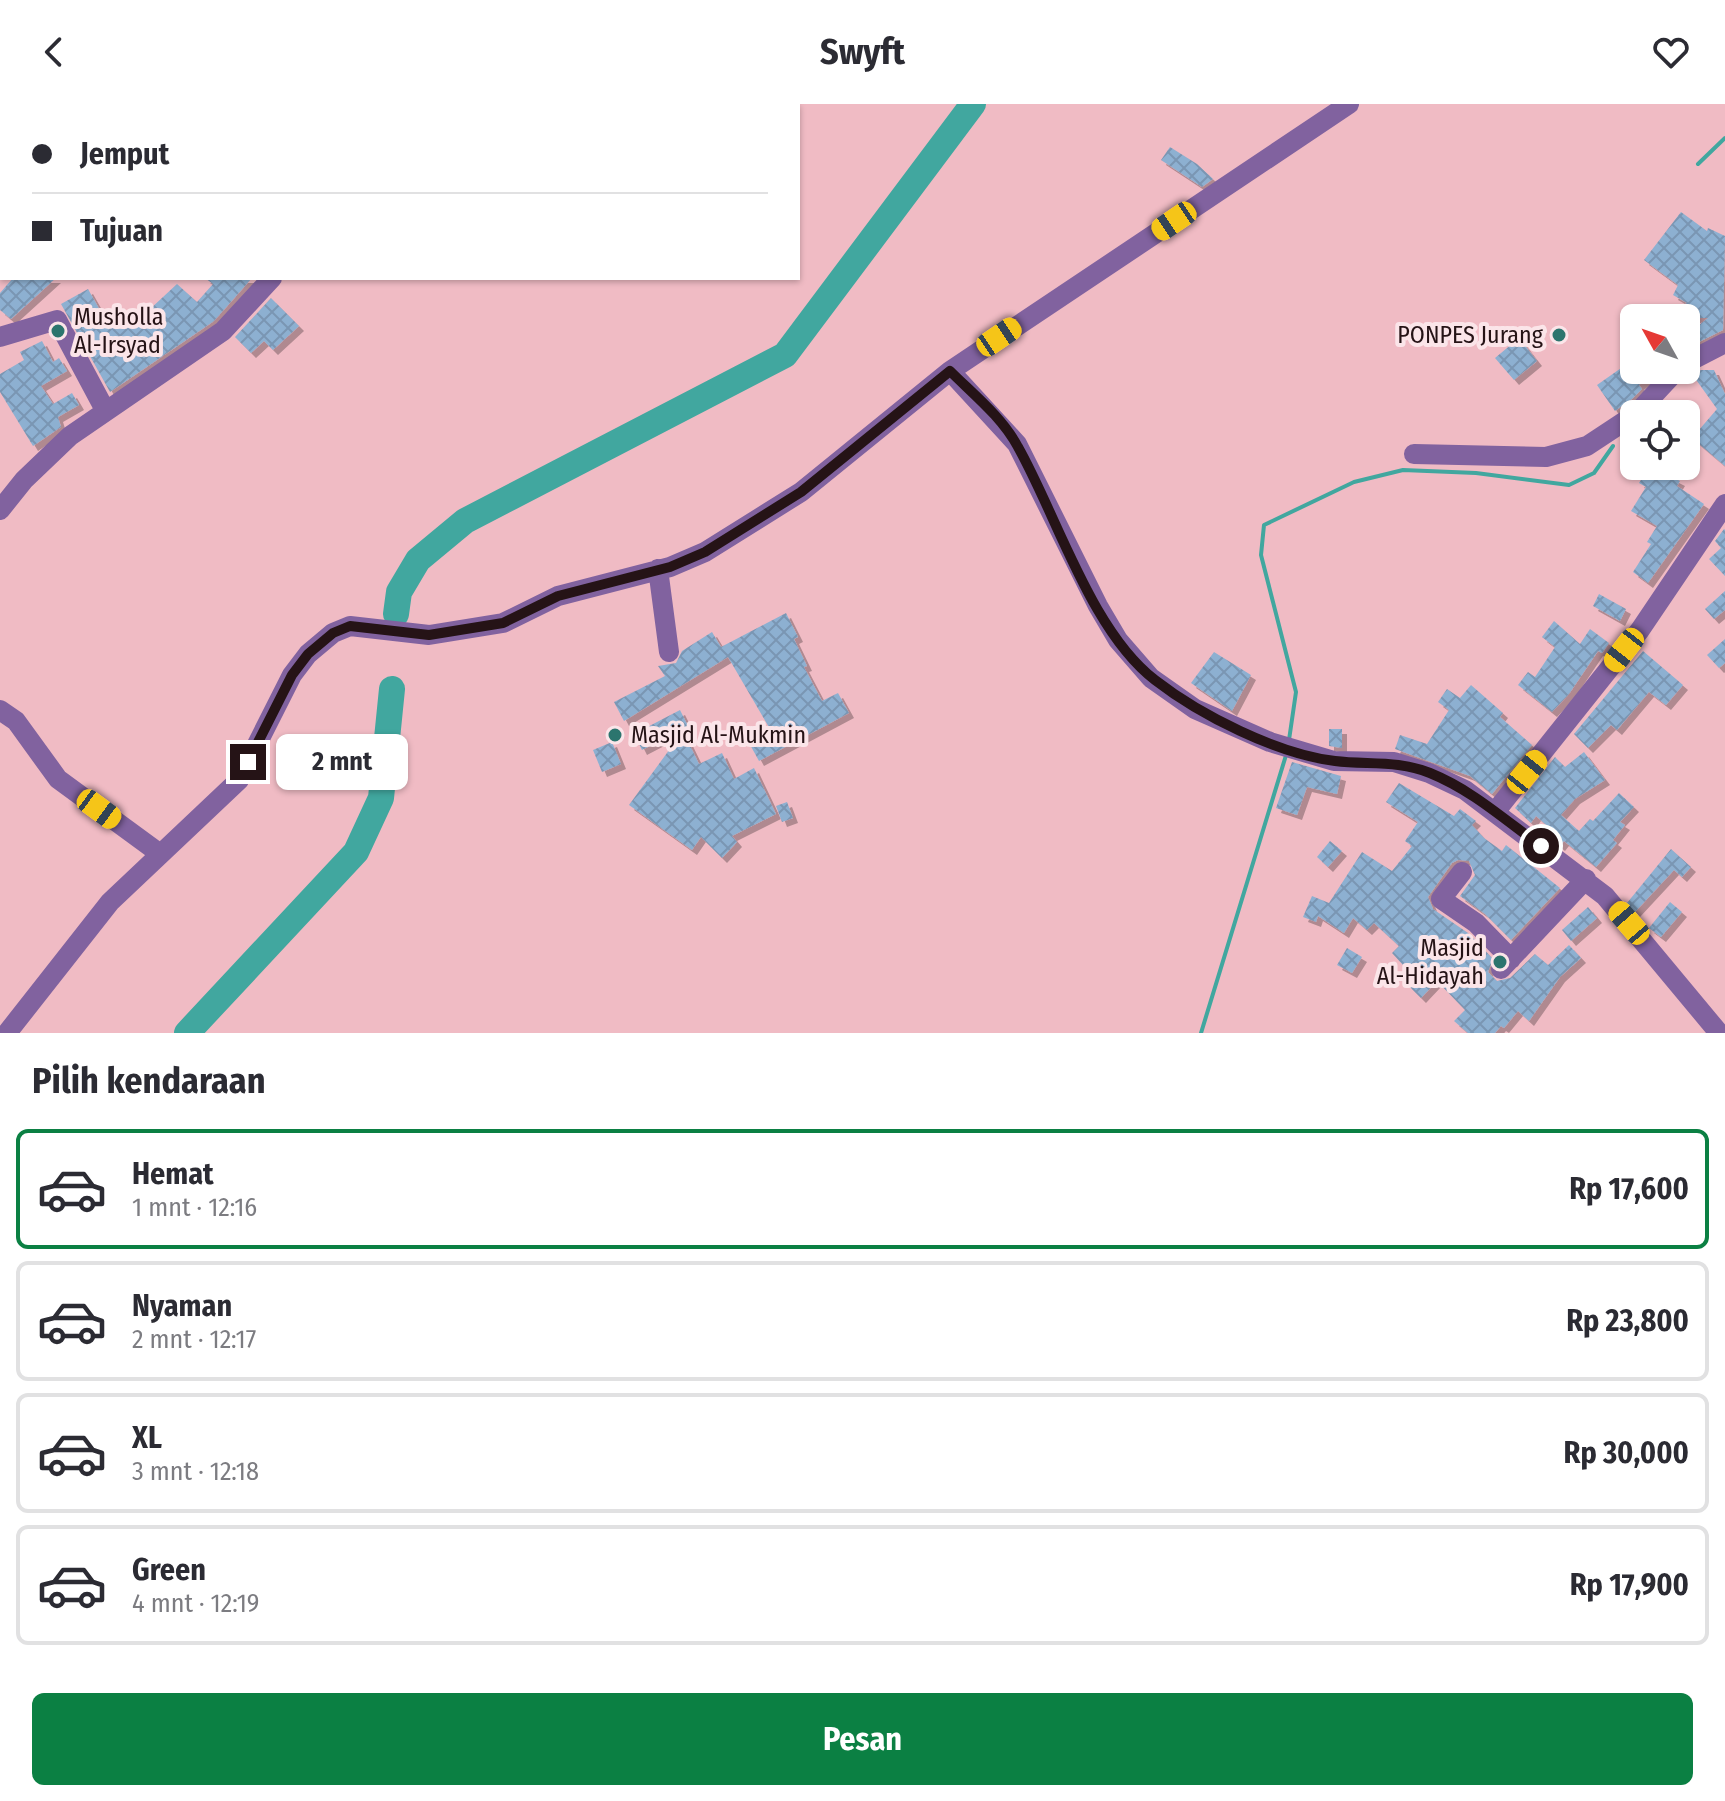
<!DOCTYPE html>
<html lang="id">
<meta charset="utf-8">
<style>
:root{--surface:#fff;--page:#f7f7f7;--text:#2b2b33;--muted:#7c7c81;--line:#e1e1e2;--accent:#0b8043}
body{margin:0;font-family:"Fira Sans Condensed",sans-serif;background:var(--page);color:var(--text);height:100vh;display:flex;flex-direction:column;font-size:30px;white-space:nowrap}
*{box-sizing:border-box;margin:0}
p{font-size:26px;color:var(--muted)}
.icon{flex:none;width:44px;height:44px;fill:none;stroke:currentColor;stroke-width:2;stroke-linecap:round;stroke-linejoin:round}
.map{position:relative;height:929px;overflow:hidden}
.side{display:flex;flex-direction:column;background:var(--surface);flex:1}
.side>*{flex:none}
.banner{position:absolute;left:0px;top:0px;width:800px;height:176px;box-shadow:0 2px 6px #0004;display:grid;align-content:center;height:176px;padding:0 32px;background:var(--surface)}
.needle{width:52px;rotate:310deg}
.tools{position:absolute;left:1620px;top:200px;display:grid;gap:16px}
.tools a{display:grid;place-items:center;width:80px;height:80px;border-radius:12px;background:var(--surface);box-shadow:0 2px 6px #0004;font-size:40px}
.end{position:absolute;width:36px;height:36px;margin:-18px;border:10px solid #251316;background:#fff;box-shadow:0 0 0 4px #fff}
.from{border-radius:50%}
.bubble{position:absolute;height:56px;border-radius:12px;background:var(--surface);box-shadow:0 2px 6px #0004;font-size:26px;font-weight:700;line-height:56px;text-align:center}
.car{position:absolute;width:24px;height:48px;margin:-24px -12px;border-radius:10px;box-shadow:0 0 6px 2px #0007;background:linear-gradient(#f5c518 24%,#345 0 40%,#f5c518 0 76%,#345 0 86%,#f5c518 0)}
.banner b{display:flex;align-items:center;gap:28px;height:76px;font-size:30px}
.banner b+b{border-top:2px solid var(--line)}
.banner i{width:20px;height:20px;background:var(--text)}
ul{padding:0;list-style:none}
li{display:flex;align-items:center;gap:24px;height:120px;margin:0 16px 12px;padding:0 16px;border:4px solid var(--line);border-radius:12px}
li div{flex:1}
li b{display:block;font-size:30px}
li em{font-style:normal;font-weight:700}
li.selected{border-color:var(--accent)}
li>.icon{width:72px;height:72px;stroke-width:1.5}
h2{padding:0 32px;font-size:36px;line-height:96px}
.action{display:flex;gap:16px;margin-top:auto;padding:16px 32px}
.action a{flex:1;height:92px;border-radius:12px;background:var(--accent);color:#fff;font-size:32px;font-weight:700;line-height:92px;text-align:center}
header{display:flex;justify-content:space-between;align-items:center;height:104px;padding:0 32px;background:var(--surface);font-size:36px;font-weight:700}
.map>svg:first-child{display:block}
.lines{fill:none;stroke-linecap:round;stroke-linejoin:round}
.stream{stroke:#41a79f;stroke-width:4}
.river{stroke:#41a79f;stroke-width:26}
.building{fill:url(#building-cross-hatch);filter:url(#shadow)}
.minor{stroke:#81629f;stroke-width:20}
.route{stroke:#251316;stroke-width:10}
.poi-dot{fill:#2c756e;stroke:#fbe5e9;stroke-width:3}
.labels{text-anchor:middle;stroke-width:8;stroke-linejoin:round;paint-order:stroke}
.poi-label{font-size:24px;fill:#251316;stroke:#fbe5e9;text-anchor:start}
</style>
<header><svg class="icon" aria-label="back" viewBox="0 0 24 24"><path d="M15 5l-7 7 7 7"/></svg>Swyft<svg class="icon" aria-label="heart" viewBox="0 0 24 24"><path d="M12 20l-8-8c-3-5 5-10 8-4 3-6 11-1 8 4z"/></svg></header>
<div class="map">
<svg width="1725" height="929" viewBox="0 0 1725 929">
<defs>
<pattern id="building-cross-hatch" width="8" height="8" patternUnits="userSpaceOnUse" patternTransform="scale(2)"><rect width="8" height="8" fill="#8db0d1"/><path d="M0 0l8 8M0 8l8-8" fill="none" stroke="#7a96b3"/></pattern>
<filter id="shadow"><feDropShadow dx="5" dy="5" stdDeviation="0" flood-color="#0004"/></filter>
</defs>
<rect width="100%" height="100%" fill="#f0bbc4"/>
<g class="lines">
<!-- stream -->
<path class="stream" d="M1698 60 1725 34
M1289 636 1296 588 1261 451 1264 421 1354 378 1403 366 1476 369 1569 381 1594 369 1613 342
M1201 929 1287 648"/>
<!-- river -->
<path class="river" d="M396 510 399 488 418 456 465 417 785 251 973 0
M187 929 356 748 381 694 392 585"/>
</g>
<!-- building -->
<path class="building" d="M1170 43 1197 60 1213 75 1202 83 1161 56Z
M1681 108 1707 127 1708 124 1725 132 1723 226 1687 244 1686 231 1708 214H1665L1687 199 1673 191 1678 181 1644 156Z
M13 174H56L11 215 0 206V189Z
M205 174H252L214 217 110 288 61 200 88 185 110 224 149 206 177 180 197 198 213 180Z
M271 194 299 222 273 246 264 237 251 249 235 233Z
M1519 234 1537 257 1514 276 1495 254Z
M42 237 53 258 59 254 67 267 41 282 53 300 72 289 79 301 58 313 61 323 33 342 0 288V270L24 256 20 248Z
M1634 255V266H1657L1639 281 1642 285 1632 295 1615 307 1597 281Z
M1701 266H1714L1725 290V362L1692 334 1717 305 1692 270Z
M1650 362 1680 377 1677 382 1704 400 1648 479 1633 468 1651 440 1647 438 1657 422 1631 407 1646 383 1639 379Z
M1724 425 1725 426V472L1709 455 1721 444 1715 437Z
M1725 487V506L1714 515 1705 505Z
M1599 490 1626 505 1620 517 1593 502Z
M786 509 798 533 794 535 807 562 804 563 822 597 838 589 849 609 759 657 748 637 770 625 728 553 624 617 614 598 665 572 658 562 676 559 682 547 712 528 721 543Z
M1554 517 1580 540 1590 525 1609 539 1602 549 1598 547 1569 590 1552 608 1518 581 1528 568 1535 573 1555 543 1542 533Z
M1725 535V559L1719 564 1707 551Z
M1643 547 1683 581 1666 601 1649 588 1617 626 1611 621 1588 644 1574 630Z
M1214 548 1251 571 1232 607 1191 579Z
M1471 581 1503 609 1500 613 1532 641 1492 690 1470 672 1395 645 1400 631 1427 640 1449 606 1438 598 1447 585 1460 594Z
M680 606 688 622 642 646 634 630Z
M1329 625H1342V644L1329 642Z
M683 627 699 660 722 649 734 675 754 664 776 710 732 732 737 738 722 754 701 733 692 746 629 701Z
M612 638 621 660 602 668 593 646Z
M1584 648 1605 676 1575 695 1561 711 1579 727 1590 715 1593 717 1619 689 1634 703 1620 718 1625 721 1613 736 1617 739 1596 763 1564 737 1560 742 1547 732 1552 726 1536 712 1531 719 1515 704 1555 653 1565 663Z
M1292 658 1341 672 1337 690 1307 683 1297 711 1276 704Z
M1399 679 1454 712 1460 705 1476 717 1472 721 1484 734 1502 747 1506 741 1560 784 1511 836 1485 810 1460 792 1475 771 1469 757 1458 756 1452 759 1428 793 1433 805 1468 829 1493 855 1488 868 1497 877 1510 874 1535 850 1548 861 1569 841 1581 854 1560 873 1529 917 1518 907 1504 924 1501 922 1495 929H1468L1454 917 1465 906 1437 877 1421 894 1407 880 1414 873 1392 849 1399 842 1374 819 1367 826 1353 814 1344 829 1318 812 1316 818 1303 813 1312 792 1329 799 1362 748 1392 767 1412 742 1405 737 1418 718 1386 698Z
M787 698 793 714 782 718 776 702Z
M1330 737 1342 747 1328 763 1317 753Z
M1671 745 1691 763 1682 773 1674 766 1635 808 1627 799Z
M1670 798 1682 808 1661 833 1649 824Z
M1588 803 1597 814 1571 837 1562 826Z
M1347 844 1362 853 1352 869 1337 861Z"/>
<g class="lines">
<!-- minor -->
<path class="minor" d="M390 2 391 0
M0 233 57 216 105 306
M1686 259 1725 239
M950 267 1017 340 1098 502 1118 536 1151 574 1195 605 1270 638 1334 657 1394 658 1429 669 1465 686 1605 792 1719 929
M1636 310 1677 266
M1414 350 1546 353 1587 342 1634 311
M0 406 24 376 70 332 223 227 272 174
M658 465 669 548
M0 606 16 617 58 675 159 749
M1495 708 1640 526 1725 400
M1462 768 1441 795 1476 819 1511 855
M1501 865 1586 775
M7 929 110 798 239 676 292 571 308 550 333 529 350 522 429 531 503 519 558 492 670 463 705 448 801 388 950 267 1349 0"/>
</g>
<g class="lines">
<!-- route -->
<path class="route" d="M248 658 292 571 308 550 333 529 350 522 429 531 503 519 558 492 670 463 705 448 801 388 950 267C973 290 1002 313 1018 343 1057 412 1091 527 1155 576 1200 611 1277 650 1335 657 1368 661 1398 656 1430 669 1472 686 1505 716 1541 742"/>
</g>
<!-- markers -->
<g class="poi-dot">
<circle cx="58" cy="227" r="8"/>
<circle cx="1559" cy="231" r="8"/>
<circle cx="615" cy="631" r="8"/>
<circle cx="1500" cy="858" r="8"/>
</g>
<g class="labels">
<!-- poi labels -->
<g class="poi-label">
<text x="74" y="221">Musholla<tspan x="74" dy="28">Al-Irsyad</tspan></text>
<text x="1543" y="239" text-anchor="end">PONPES Jurang</text>
<text x="631" y="639">Masjid Al-Mukmin</text>
<text x="1484" y="852" text-anchor="end">Masjid<tspan x="1484" dy="28">Al-Hidayah</tspan></text>
</g>
</g>
</svg>
<div class="tools">
<a><svg class="needle" viewBox="-14 -14 28 28"><path d="M0-13l5 13h-10z" fill="#e53935"/><path d="M0 13l5-13h-10z" fill="#7c7c81"/></svg></a>
<a><svg class="icon" aria-label="locate" viewBox="0 0 24 24"><circle cx="12" cy="12" r="6"/><path d="M12 2v4M12 18v4M2 12h4M18 12h4"/></svg></a>
</div>
<i class="end from" style="left:1541px;top:742px"></i>
<i class="end" style="left:248px;top:658px"></i>
<div class="bubble" style="left:276px;top:630px;width:132px">2 mnt</div>
<i class="car" style="left:1174px;top:117px;rotate:236deg"></i>
<i class="car" style="left:999px;top:233px;rotate:56deg"></i>
<i class="car" style="left:1624px;top:546px;rotate:218deg"></i>
<i class="car" style="left:1527px;top:668px;rotate:39deg"></i>
<i class="car" style="left:99px;top:705px;rotate:126deg"></i>
<i class="car" style="left:1629px;top:819px;rotate:319deg"></i>
<div class="banner">
<b><i class="from"></i>Jemput</b>
<b><i></i>Tujuan</b>
</div>
</div>
<section class="side">
<h2>Pilih kendaraan</h2>
<ul>
<li class="selected"><svg class="icon" aria-label="car" viewBox="0 0 24 24"><path d="M5 17H2v-5l4-1 3-4h7l3 4 3 1v5h-3M9 17h6M6 11h13"/><circle cx="7" cy="17" r="2"/><circle cx="17" cy="17" r="2"/></svg><div><b>Hemat</b><p>1 mnt · 12:16</p></div><em>Rp 17,600</em></li>
<li><svg class="icon" aria-label="car" viewBox="0 0 24 24"><path d="M5 17H2v-5l4-1 3-4h7l3 4 3 1v5h-3M9 17h6M6 11h13"/><circle cx="7" cy="17" r="2"/><circle cx="17" cy="17" r="2"/></svg><div><b>Nyaman</b><p>2 mnt · 12:17</p></div><em>Rp 23,800</em></li>
<li><svg class="icon" aria-label="car" viewBox="0 0 24 24"><path d="M5 17H2v-5l4-1 3-4h7l3 4 3 1v5h-3M9 17h6M6 11h13"/><circle cx="7" cy="17" r="2"/><circle cx="17" cy="17" r="2"/></svg><div><b>XL</b><p>3 mnt · 12:18</p></div><em>Rp 30,000</em></li>
<li><svg class="icon" aria-label="car" viewBox="0 0 24 24"><path d="M5 17H2v-5l4-1 3-4h7l3 4 3 1v5h-3M9 17h6M6 11h13"/><circle cx="7" cy="17" r="2"/><circle cx="17" cy="17" r="2"/></svg><div><b>Green</b><p>4 mnt · 12:19</p></div><em>Rp 17,900</em></li>
</ul>
<div class="action"><a>Pesan</a></div>
</section>
